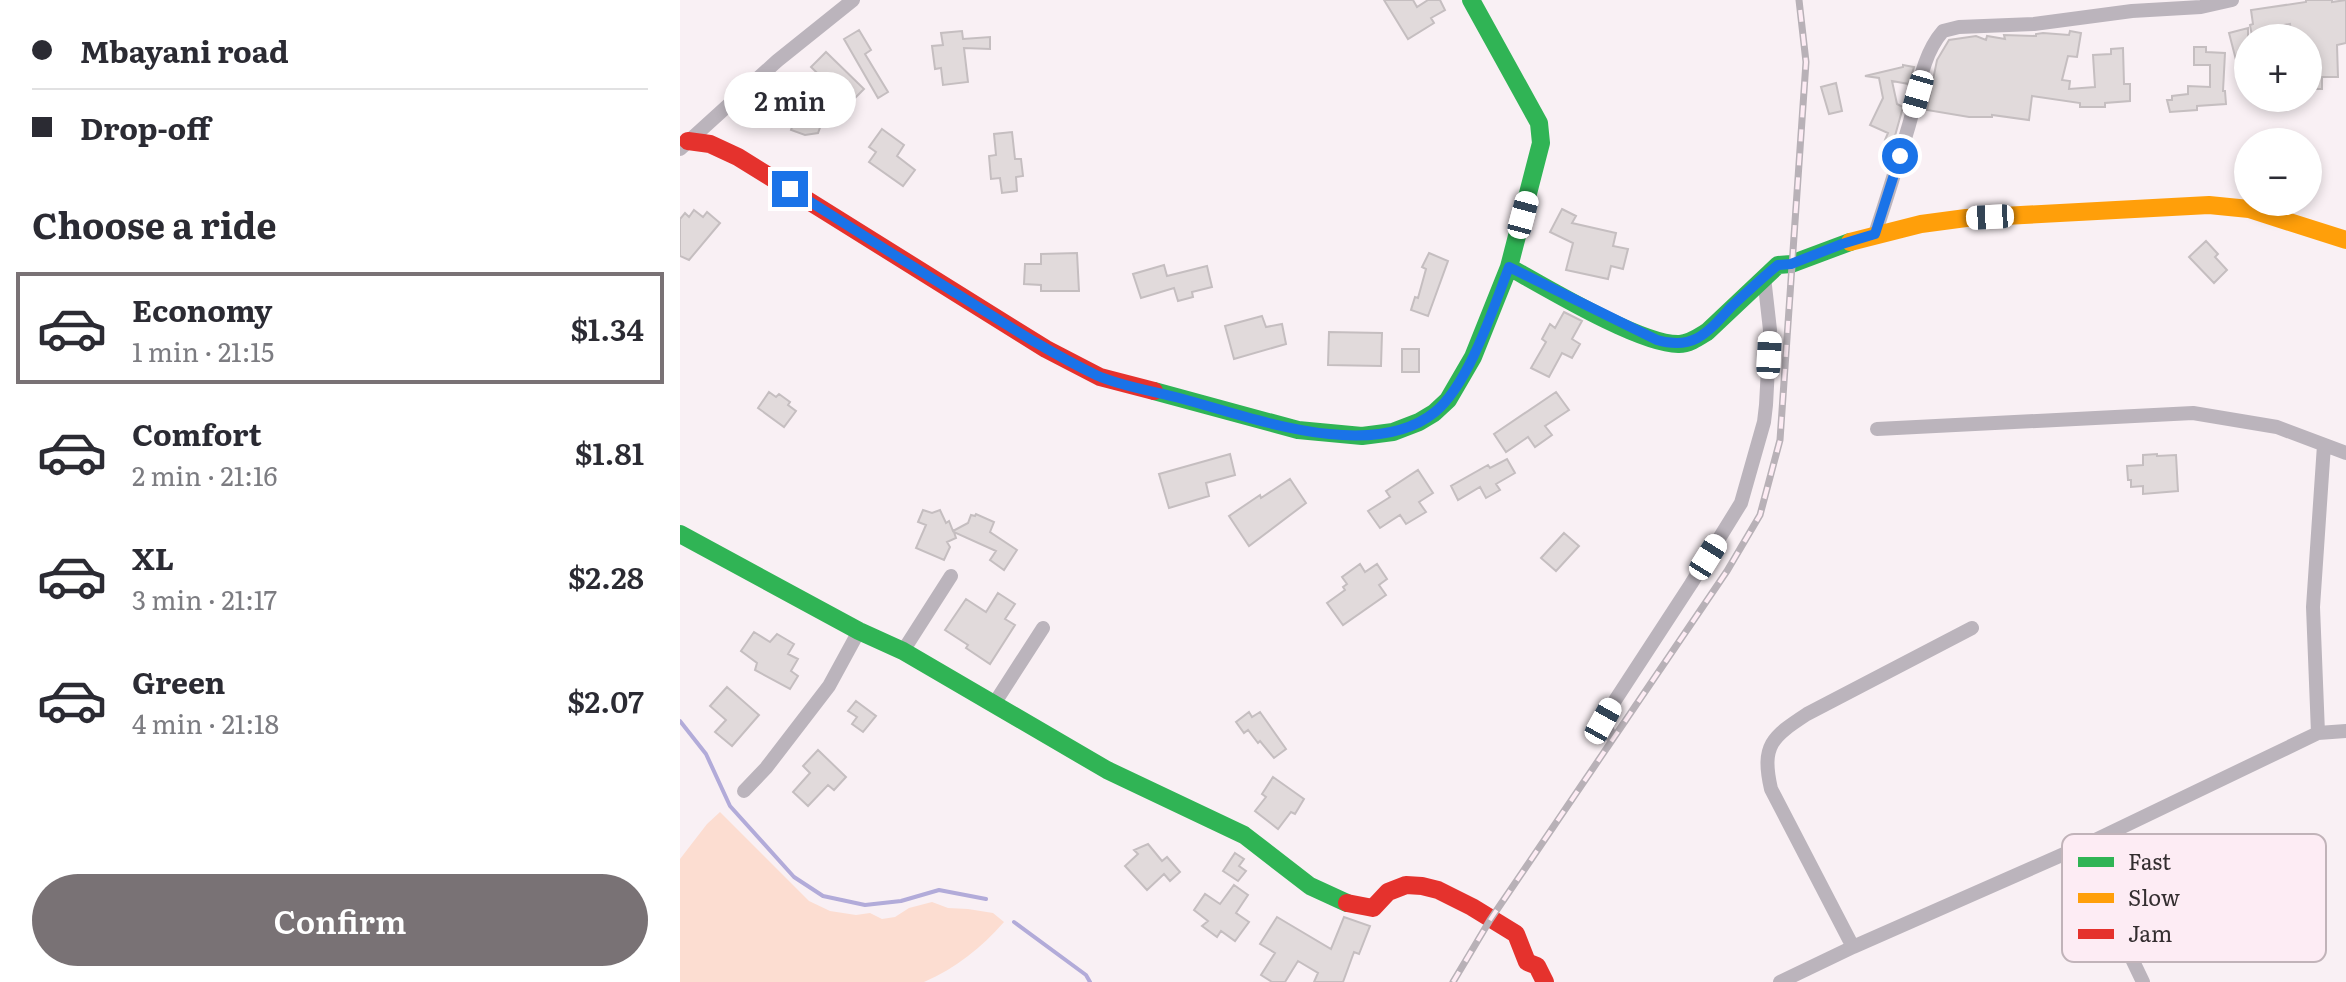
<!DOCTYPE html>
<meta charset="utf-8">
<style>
:root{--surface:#fff;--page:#f2f2f3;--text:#2b2b33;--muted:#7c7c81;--line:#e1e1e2;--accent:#797275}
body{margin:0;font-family:Literata,serif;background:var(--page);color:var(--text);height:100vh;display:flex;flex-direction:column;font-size:30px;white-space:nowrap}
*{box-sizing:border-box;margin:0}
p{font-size:26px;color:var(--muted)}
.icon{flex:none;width:44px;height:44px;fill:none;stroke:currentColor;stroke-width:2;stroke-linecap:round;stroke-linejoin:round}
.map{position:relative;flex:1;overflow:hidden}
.panel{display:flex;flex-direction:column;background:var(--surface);width:680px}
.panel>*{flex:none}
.hud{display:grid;align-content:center;height:176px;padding:0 32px;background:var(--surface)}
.tools{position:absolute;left:1554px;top:24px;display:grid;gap:16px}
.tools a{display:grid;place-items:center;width:88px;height:88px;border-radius:50%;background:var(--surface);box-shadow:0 4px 12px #0003;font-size:40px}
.end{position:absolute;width:36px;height:36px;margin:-18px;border:10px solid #1a73e8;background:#fff;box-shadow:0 0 0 4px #fff}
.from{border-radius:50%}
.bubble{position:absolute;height:56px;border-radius:28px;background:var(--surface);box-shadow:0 4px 12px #0003;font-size:26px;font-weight:600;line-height:56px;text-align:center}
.car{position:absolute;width:24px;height:48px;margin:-24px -12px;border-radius:10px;box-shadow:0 0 6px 2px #0007;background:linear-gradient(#fff 24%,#345 0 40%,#fff 0 76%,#345 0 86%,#fff 0)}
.hud b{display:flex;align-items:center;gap:28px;height:76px;font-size:30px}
.hud b+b{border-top:2px solid var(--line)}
.hud i{width:20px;height:20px;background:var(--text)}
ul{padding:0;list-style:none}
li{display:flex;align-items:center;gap:24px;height:112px;margin:0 16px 12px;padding:0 16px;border:4px solid transparent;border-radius:0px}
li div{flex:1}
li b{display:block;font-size:30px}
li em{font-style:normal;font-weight:600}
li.on{border-color:var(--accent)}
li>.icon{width:72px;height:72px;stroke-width:1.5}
h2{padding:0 32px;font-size:36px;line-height:96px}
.action{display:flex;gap:16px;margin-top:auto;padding:16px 32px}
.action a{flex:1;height:92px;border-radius:48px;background:var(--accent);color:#fff;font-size:32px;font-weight:600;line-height:92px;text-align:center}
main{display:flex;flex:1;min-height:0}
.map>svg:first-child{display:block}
.green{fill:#fcddd1}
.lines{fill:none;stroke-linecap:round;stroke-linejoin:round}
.stream{stroke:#b2abd9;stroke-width:4}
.building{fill:#e1dadb;stroke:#c5bec0;stroke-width:2}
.street{stroke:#bbb4bc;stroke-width:14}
.fast{stroke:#30b455;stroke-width:18}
.slow{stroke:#ff9f0a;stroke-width:18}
.jam{stroke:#e5322d;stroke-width:18}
.rail-casing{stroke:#b8b1b7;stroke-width:7}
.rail{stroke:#fdecf4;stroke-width:4;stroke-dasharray:12;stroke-linecap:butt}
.route{stroke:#1a73e8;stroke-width:10}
.key{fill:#fdecf4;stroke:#c1b3b9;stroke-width:2}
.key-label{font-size:22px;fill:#342e30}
</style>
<main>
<section class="panel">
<div class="hud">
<b><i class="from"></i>Mbayani road</b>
<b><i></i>Drop-off</b>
</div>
<h2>Choose a ride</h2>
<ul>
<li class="on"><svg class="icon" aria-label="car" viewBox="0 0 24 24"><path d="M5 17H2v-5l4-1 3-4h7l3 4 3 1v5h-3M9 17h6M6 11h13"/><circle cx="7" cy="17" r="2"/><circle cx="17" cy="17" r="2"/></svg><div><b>Economy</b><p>1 min · 21:15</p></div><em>$1.34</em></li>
<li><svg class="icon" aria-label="car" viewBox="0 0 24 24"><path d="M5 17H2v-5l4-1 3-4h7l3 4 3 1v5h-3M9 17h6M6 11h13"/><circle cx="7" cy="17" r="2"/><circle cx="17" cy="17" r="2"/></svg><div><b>Comfort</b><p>2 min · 21:16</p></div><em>$1.81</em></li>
<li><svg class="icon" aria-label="car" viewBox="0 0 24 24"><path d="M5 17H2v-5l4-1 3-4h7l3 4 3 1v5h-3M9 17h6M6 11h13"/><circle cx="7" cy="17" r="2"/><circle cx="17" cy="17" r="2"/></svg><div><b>XL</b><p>3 min · 21:17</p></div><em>$2.28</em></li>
<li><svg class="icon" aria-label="car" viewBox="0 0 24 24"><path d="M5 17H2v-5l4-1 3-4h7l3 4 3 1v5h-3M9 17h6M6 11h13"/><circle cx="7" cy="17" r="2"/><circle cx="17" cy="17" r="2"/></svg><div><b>Green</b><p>4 min · 21:18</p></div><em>$2.07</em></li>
</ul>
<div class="action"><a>Confirm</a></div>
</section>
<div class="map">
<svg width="1666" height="982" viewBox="0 0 1666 982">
<rect width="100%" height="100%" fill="#f9f0f4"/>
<!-- green -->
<path class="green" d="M40 812 129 901 150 911 176 915 190 913 202 919 215 917 229 908 252 902 268 908 288 909 313 913 324 922C301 948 276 968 244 982H0V859L27 824Z"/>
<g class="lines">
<!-- stream -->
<path class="stream" d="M0 721 26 754 50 806 114 877 143 896 185 905 221 901 259 890 306 899
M334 922 406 975 410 982"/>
</g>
<!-- building -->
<path class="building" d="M704 0H733L737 7 748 0H760L765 10 751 18 754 23 728 39Z
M1626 0H1652V2L1666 0V43L1657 45 1658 77H1642V89H1628V38H1612L1610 24 1585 28 1586 33 1572 36 1570 25 1573 24 1571 10 1626 2Z
M1568 28V59L1556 60 1549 33Z
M179 30 191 50 185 54 208 92 198 98 164 39Z
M282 31 283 39 310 37V49L284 48 288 82 263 85 261 68 255 69 252 46 263 45 261 33Z
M1390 31 1401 33 1397 57 1388 56 1382 80 1390 81 1389 89 1415 87 1413 55 1431 54V49L1443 48 1444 84H1450V101L1425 103V107H1400V103L1352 96 1349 120 1312 115V117H1289L1247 110 1257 60 1269 40 1296 36 1306 40 1307 36 1325 39 1324 35 1356 36V34L1363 33 1389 35Z
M1514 47H1526V52L1545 53 1543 91H1545L1546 104 1517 106V110L1490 112 1487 100H1492V96L1508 94V86L1530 87V65H1514Z
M146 52 184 89 169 104 131 67Z
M1223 65 1234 67 1229 84 1212 81 1217 104 1223 107 1213 143 1205 140 1208 133 1190 125 1203 98 1199 78 1185 76 1223 67Z
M1156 83 1162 111 1149 114 1141 87Z
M116 116 127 120 128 117 142 122 138 133 125 135 111 130Z
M202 129 224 145 217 156 235 170 223 186 189 162 196 152 189 147Z
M332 132 335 159H341L343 176 336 177 337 191 322 193 320 178 311 179 309 156 316 155 314 134Z
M882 209 896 216 892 223 936 233 933 246 948 249 943 269 931 266 928 279 886 270 893 243 870 232Z
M14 210 23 217 27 212 40 223 9 260 0 256V219L5 213 9 217Z
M1526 241 1538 254 1535 257 1547 270 1534 283 1509 257Z
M397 253 399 291H361V285L344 284 345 264H361V254Z
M749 253 768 261 748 316 731 310 735 297 738 298 746 269 742 267Z
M484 265 487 276 527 266 532 287 512 292 513 297 498 301 494 288 461 298 453 274Z
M884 312 902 321 892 339 900 344 892 358 882 353 869 377 851 368 866 342 862 339 870 324 875 328Z
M582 316 586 327 602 324 606 344 554 359 545 326Z
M649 332 702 333 701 366 648 365Z
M722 349H739V372H722Z
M89 392 96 397 99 394 110 402 108 405 116 411 104 427 78 408Z
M876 392 889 410 865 426 872 435 855 447 848 437 826 452 814 434Z
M550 454 555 475 526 483 529 496 489 508 479 474Z
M1477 454V456L1496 455 1498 491 1463 494V486L1451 487V480H1448L1447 466 1463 465V455Z
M827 459 835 473 816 484 820 490 806 498 800 487 778 500 771 486 808 465 810 468Z
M738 470 753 493 739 502 746 512 726 524 720 515 700 528 688 511 710 497 706 491Z
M610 479 626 503 569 546 549 516 580 495 581 498Z
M243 510 252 513 260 510 266 523 269 521 273 531 288 523 291 515 295 516 296 514 314 522 310 532 337 550 324 570 310 560 316 551 274 532 276 538 267 542 270 547 264 560 236 548 246 525 238 522Z
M884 533 899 546 876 571 861 558Z
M680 564 685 572 697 564 707 579 699 585 706 595 663 625 647 603 665 590 663 587 667 584 662 577Z
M318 593 335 604 325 619 335 625 310 664 286 648 288 645 265 630 286 599 306 612Z
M74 632 90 642 97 634 114 644 108 654 118 659 111 671 118 676 110 689 75 670 77 663 61 651Z
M47 687 79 715 52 746 35 732 46 720 30 706Z
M176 701 196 716 183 732 172 724 177 717 168 711Z
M569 712 572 717 580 712 606 749 594 758 580 741 578 743 568 730 564 733 556 722Z
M138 750 166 777 154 790 148 785 128 806 113 792 130 773 123 766Z
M593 777 624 799 615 814 611 812 598 829 575 811 586 797 582 794Z
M468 844 482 861 487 857 500 872 490 881 484 874 467 890 445 866 458 854 454 850Z
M555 853 564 859 559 866 566 871 558 881 543 871Z
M554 885 568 895 556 913 569 922 555 941 541 931 537 937 522 926 528 921 514 910 525 894 540 904Z
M597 917 651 949 664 917 690 926 679 954 674 952 663 982H634L638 973 618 961 605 982H592L581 975 595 953 580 944Z"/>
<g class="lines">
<!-- street -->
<path class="street" d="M0 149 97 61 173 0
M1195 234C1207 198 1218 162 1229 125 1238 94 1241 56 1263 31L1279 27 1354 24 1452 11 1521 7 1552 0
M1197 429 1513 413 1597 427 1666 453
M223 651 271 576
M314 704 363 628
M1638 733 1633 607 1644 445
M929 734 923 721 934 702 1011 584 1061 503 1084 422 1086 405 1090 330 1084 277
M64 791 86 768 149 686 179 631
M1409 843 1451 957 1463 982
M1173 947 1091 789C1081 745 1092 737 1127 714L1292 628
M1100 982 1173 947 1409 843 1638 733 1666 731"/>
<!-- fast -->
<path class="fast" d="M829 267C865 287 961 345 999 344 1009 344 1019 337 1027 332L1098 265 1111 264 1170 242
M474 391 618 430 682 436 713 432 739 422 754 413 768 400 793 357 829 267 861 143 859 123 791 0
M0 534 179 631 223 651 427 770 564 835 630 886 667 903"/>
<!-- slow -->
<path class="slow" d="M1170 242 1241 224 1286 218 1529 205 1569 209 1666 240"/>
<!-- jam -->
<path class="jam" d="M8 141 30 144 58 157 366 349 420 377 474 391
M667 903 693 908 708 892 726 885 742 886 758 890 792 907 836 934 847 962 857 966 865 982"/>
<!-- rail casing -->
<g class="rail-casing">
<path id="rail" d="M773 982 810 920 1047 571 1080 515 1100 440 1126 62 1119 0"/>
</g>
<!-- rail -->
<use href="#rail" class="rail"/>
</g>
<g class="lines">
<!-- route -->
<path class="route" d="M110 189C165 224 219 258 274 292 321 321 366 351 416 375 442 387 475 391 503 399 573 418 692 463 755 412 789 384 813 309 829 267L977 340C1014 351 1028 332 1051 307 1066 293 1082 278 1098 265L1111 264 1162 244 1195 234 1220 156"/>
</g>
<!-- legend -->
<rect x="1382" y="834" width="264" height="128" rx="12" class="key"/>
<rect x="1398" y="857" width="36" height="10" fill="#30b455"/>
<rect x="1398" y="893" width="36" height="10" fill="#ff9f0a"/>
<rect x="1398" y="929" width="36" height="10" fill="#e5322d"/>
<g class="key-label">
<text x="1448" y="870">Fast</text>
<text x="1448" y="906">Slow</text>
<text x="1448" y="942">Jam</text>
</g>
</svg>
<div class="tools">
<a>+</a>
<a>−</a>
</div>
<i class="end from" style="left:1220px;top:156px"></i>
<i class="end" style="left:110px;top:189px"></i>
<div class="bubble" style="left:44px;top:72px;width:132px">2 min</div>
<i class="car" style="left:1238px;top:94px;rotate:196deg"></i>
<i class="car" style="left:843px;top:215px;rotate:15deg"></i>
<i class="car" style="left:1310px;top:217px;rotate:267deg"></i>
<i class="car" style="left:1089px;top:355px;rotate:3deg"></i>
<i class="car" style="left:1028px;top:557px;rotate:32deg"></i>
<i class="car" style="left:923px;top:721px;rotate:29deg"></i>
</div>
</main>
